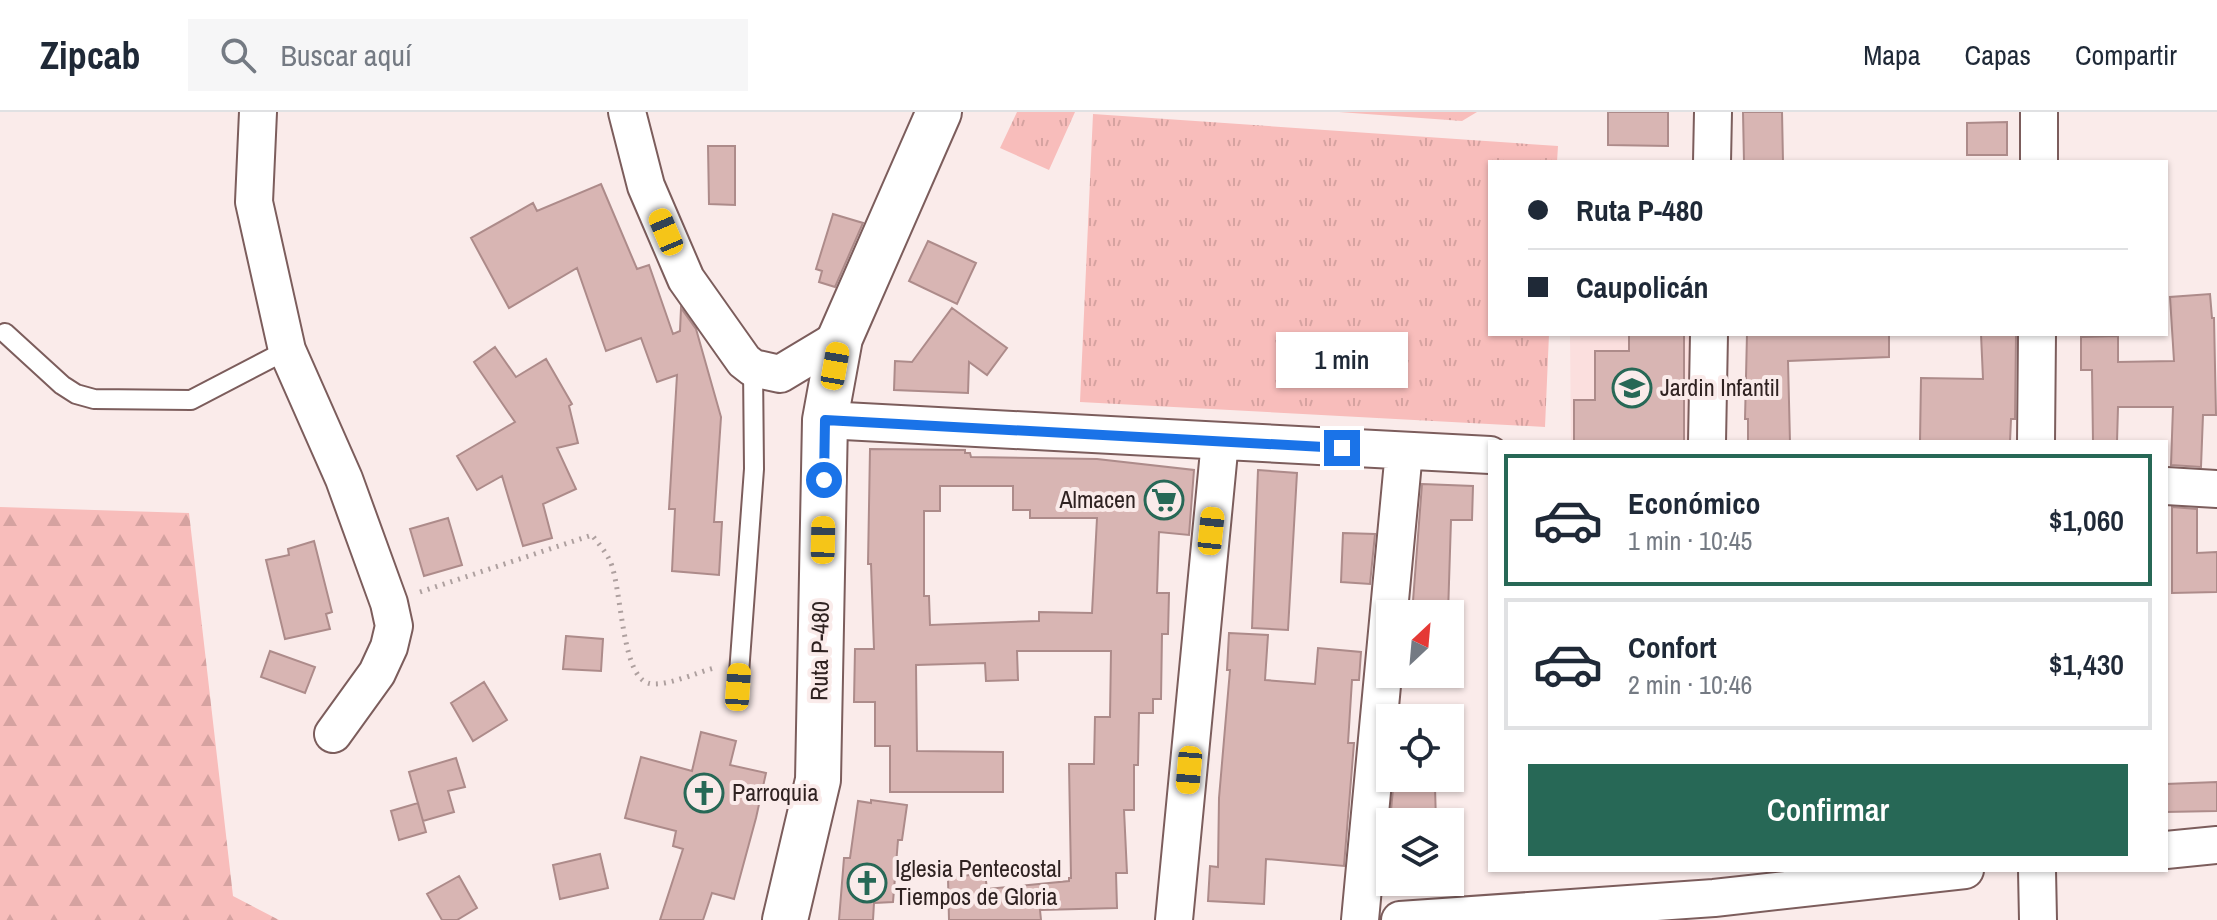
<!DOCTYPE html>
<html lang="es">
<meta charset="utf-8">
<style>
:root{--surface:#fff;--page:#f6f6f7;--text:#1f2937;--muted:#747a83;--line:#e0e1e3;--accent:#276856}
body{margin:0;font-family:"Archivo Narrow",sans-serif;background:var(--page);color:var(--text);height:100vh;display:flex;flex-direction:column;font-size:30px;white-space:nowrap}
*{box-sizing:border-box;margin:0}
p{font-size:26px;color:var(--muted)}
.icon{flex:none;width:44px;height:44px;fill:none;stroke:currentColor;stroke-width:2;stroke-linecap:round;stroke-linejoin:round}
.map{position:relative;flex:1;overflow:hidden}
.sheet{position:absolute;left:1488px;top:328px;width:680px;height:432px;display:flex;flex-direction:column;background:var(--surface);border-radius:0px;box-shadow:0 2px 6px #0004}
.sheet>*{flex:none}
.top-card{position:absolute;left:1488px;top:48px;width:680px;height:176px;border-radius:0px;box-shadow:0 2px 6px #0004;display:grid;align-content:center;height:176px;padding:0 40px;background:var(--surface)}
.needle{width:52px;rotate:26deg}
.fabs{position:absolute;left:1376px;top:488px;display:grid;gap:16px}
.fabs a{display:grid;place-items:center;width:88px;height:88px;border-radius:0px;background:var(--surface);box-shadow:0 2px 6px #0004;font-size:40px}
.end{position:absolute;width:36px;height:36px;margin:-18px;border:10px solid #1a73e8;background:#fff;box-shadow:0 0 0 4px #fff}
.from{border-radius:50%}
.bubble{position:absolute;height:56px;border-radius:0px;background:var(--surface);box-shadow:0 2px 6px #0004;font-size:26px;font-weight:600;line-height:56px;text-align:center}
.car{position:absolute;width:24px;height:48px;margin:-24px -12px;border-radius:10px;box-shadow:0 0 6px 2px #0007;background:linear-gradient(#f5c518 24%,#345 0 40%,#f5c518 0 76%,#345 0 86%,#f5c518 0)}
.top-card b{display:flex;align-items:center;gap:28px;height:76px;font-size:30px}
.top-card b+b{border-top:2px solid var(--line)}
.top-card i{width:20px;height:20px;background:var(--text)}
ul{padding:14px 0 0;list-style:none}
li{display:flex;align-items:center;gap:24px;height:132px;margin:0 16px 12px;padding:0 24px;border:4px solid var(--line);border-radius:0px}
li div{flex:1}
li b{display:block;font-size:30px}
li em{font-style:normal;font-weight:600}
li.selected{border-color:var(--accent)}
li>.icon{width:72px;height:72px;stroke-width:1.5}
.action{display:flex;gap:16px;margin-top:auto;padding:16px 40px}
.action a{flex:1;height:92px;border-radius:0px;background:var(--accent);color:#fff;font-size:32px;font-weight:600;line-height:92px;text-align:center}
header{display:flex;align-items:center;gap:48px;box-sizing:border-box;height:112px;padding:0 40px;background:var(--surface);border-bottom:2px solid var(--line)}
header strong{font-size:38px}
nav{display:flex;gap:44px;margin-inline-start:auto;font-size:28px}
.search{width:560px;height:72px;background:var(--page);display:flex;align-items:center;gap:20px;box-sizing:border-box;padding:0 28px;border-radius:0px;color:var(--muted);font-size:30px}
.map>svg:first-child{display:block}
.built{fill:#fbdfde}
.forest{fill:url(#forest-firs)}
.park{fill:url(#park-tufts)}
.building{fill:#d8b5b3;stroke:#ad8b8a;stroke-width:2;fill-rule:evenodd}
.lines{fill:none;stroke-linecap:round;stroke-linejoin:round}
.lane-casing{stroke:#7c5d5c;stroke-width:22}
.street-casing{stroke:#7c5d5c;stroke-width:40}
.secondary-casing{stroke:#7c5d5c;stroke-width:48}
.path{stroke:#aea09f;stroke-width:5;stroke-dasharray:2 6;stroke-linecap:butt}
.lane{stroke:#fff;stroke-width:18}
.street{stroke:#fff;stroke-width:36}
.secondary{stroke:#fff;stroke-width:44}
.route{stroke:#1a73e8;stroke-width:10}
.labels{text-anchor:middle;stroke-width:8;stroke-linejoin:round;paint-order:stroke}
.poi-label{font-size:24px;fill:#2f2221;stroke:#faebea;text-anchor:start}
.street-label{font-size:24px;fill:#2f2221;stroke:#faebea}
</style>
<header>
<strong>Zipcab</strong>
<div class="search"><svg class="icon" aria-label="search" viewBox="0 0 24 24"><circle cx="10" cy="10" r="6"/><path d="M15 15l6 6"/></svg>Buscar aquí</div>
<nav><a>Mapa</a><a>Capas</a><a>Compartir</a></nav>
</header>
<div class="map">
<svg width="2217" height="808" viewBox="0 0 2217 808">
<defs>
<pattern id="forest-firs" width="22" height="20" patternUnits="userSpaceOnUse" patternTransform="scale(2)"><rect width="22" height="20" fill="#f8bdbb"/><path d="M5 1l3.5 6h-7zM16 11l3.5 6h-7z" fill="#d5a2a0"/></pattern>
<pattern id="park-tufts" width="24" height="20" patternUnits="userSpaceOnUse" patternTransform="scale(2)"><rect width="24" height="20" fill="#f8bdbb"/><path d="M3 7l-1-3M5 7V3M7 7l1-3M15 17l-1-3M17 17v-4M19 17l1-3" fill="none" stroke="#d5a2a0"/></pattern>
</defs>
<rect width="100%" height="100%" fill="#faebea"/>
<!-- built -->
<path class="built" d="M1570 222H1694V330H1571Z"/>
<!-- forest -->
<path class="forest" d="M0 395 189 401 233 784 279 808H0Z"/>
<!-- park -->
<path class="park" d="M1017 0H1075L1049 58 1000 36Z
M1339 0H1477L1462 9Z
M1093 2 1558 34 1557 50H1490V222H1549L1545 315 1080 290Z"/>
<!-- building -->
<path class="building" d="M1608 0H1668V34L1608 33Z
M1743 0H1782L1783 50H1744Z
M2007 10V43H1967V11Z
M708 34H735V93L709 92Z
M601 72 637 157 649 153 673 222 680 219 681 196 696 217 721 305 714 410H722L719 463 672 459 675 397H669L677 263 657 270 641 226 606 239 577 156 509 196 471 126 533 91 537 99Z
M833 102 863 111 835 175 819 170 822 159 816 157Z
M928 129 976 151 957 192 909 169Z
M2210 182 2212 206H2214L2216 303H2203L2201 355 2171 353 2173 295H2118L2117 330H2093L2092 258H2081V225L2118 224V250L2174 249 2170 185Z
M952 196 1007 236 987 263 969 250 968 281 894 278 895 249 912 250Z
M1629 222H1684V330H1574V288H1595V239H1629Z
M1747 222H1889V245L1788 249 1790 330H1748V307H1745Z
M1981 222H2016L2015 307H2011L2010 330H1920L1921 266 1983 267Z
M495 235 516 265 546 247 572 292 569 294 578 331 557 336 576 377 543 392 552 426 523 434 502 364 477 378 457 344 515 310 474 250Z
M870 337 965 338V341H970L971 345 1097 347 1194 358 1189 423 1159 420 1157 481H1169L1168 522H1162L1161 587H1153V601H1139L1138 653H1134V698H1124L1127 761H1116L1117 796 1040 798 1041 808H949L948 766 985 761 987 777 1069 769V766H1071L1069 652H1094L1095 605H1110L1111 539H1017L1018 568 986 569 985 551 916 553 917 639 1003 640V680H890V634H875V590H854L855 537H874L871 452H868ZM940 374H1013V398H1030V406H1097L1092 501 1039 500V509L930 513 929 484H924V399H940Z
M1258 358 1297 361 1288 518 1252 516Z
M1422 372 1473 374 1472 408H1451L1448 502H1412Z
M2172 395 2197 397V441L2217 440V480L2172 481Z
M448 406 462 453 424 464 410 417Z
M1343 421 1375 422 1370 472 1341 470Z
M314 429 332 500 326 502 330 517 285 527 266 448 289 443 288 437Z
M1229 521 1268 523 1265 568 1315 572 1318 536 1361 540 1359 568H1352L1348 631H1354L1344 754 1266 747 1264 792 1208 789 1210 754 1218 755 1219 686 1230 558H1227Z
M566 524 603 527 601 559 563 557Z
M270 539 315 555 305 581 261 565Z
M484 570 507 608 473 629 451 591Z
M701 620 736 629 730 653 766 661 756 706 734 787 712 781 703 808H660L683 737 673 734 676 719 625 706 641 645 692 659Z
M456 646 465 675 448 679 454 700 423 709 409 660Z
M1394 666H1429V675H1435L1436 710H1390Z
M2217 670V699L2166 700V672Z
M871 688 907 693 902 728H898L893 790 874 791 873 808H839L844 746H850L858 689 871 691Z
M418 691 426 720 399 728 391 699Z
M600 742 608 776 560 787 553 753Z
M459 764 477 796 457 808H442L427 782Z"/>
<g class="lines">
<!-- lane casing -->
<g class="lane-casing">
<path id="lane" d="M5 221 62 273 76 282 94 287 191 288 287 238
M738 575 754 357 753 256"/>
</g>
<!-- street casing -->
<g class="street-casing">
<path id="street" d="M258 0 254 90 287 238 344 367 389 491 394 514 389 535 377 561 333 622
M627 0 646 74 686 167 744 249 753 256 780 262 840 226
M1712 50 1713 0
M2039 50V0
M825 308 1490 343
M1707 330 1709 222
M2036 330 2037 222
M2166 374 2217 377
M2166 738 2217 733
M2037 758 2038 808
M1174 808 1220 329
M1360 808 1404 339
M1400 808 1714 786 1965 758"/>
</g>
<!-- secondary casing -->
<g class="secondary-casing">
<path id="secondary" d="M785 808 818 668 825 308 840 226 939 0"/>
</g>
<!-- path -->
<path class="path" d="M420 480 592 423C598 431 606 440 610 449 622 475 621 563 648 571 663 576 698 560 714 556"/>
<!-- lane -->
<use href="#lane" class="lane"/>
<!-- street -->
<use href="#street" class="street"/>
<!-- secondary -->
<use href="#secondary" class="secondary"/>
</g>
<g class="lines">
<!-- route -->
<path class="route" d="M824 368 825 308 1342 336"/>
</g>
<!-- icons -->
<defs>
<g id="school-ring" transform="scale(2)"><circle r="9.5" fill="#faebea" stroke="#276856" stroke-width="1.5"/><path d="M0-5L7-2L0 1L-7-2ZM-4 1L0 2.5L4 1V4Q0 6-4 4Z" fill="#276856"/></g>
<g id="supermarket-ring" transform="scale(2)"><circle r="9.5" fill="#faebea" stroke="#276856" stroke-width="1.5"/><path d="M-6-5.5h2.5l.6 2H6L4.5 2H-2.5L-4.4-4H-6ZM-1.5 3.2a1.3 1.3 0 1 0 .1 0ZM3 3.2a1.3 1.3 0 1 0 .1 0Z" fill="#276856"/></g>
<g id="church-ring" transform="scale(2)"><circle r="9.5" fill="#faebea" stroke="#276856" stroke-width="1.5"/><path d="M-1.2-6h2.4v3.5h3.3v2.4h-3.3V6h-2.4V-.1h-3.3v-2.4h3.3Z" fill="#276856"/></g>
</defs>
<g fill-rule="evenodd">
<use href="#school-ring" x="1632" y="276"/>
<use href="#supermarket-ring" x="1164" y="388"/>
<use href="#church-ring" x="704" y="681"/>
<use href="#church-ring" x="867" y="771"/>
</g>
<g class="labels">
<!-- poi labels -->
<g class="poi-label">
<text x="1660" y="284">Jardin Infantil</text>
<text x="1136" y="396" text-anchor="end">Almacen</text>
<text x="732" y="689">Parroquia</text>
<text x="895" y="765">Iglesia Pentecostal<tspan x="895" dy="28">Tiempos de Gloria</tspan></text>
</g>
<!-- street labels -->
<g class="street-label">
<text transform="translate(820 539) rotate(-89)" y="8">Ruta P-480</text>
</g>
</g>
</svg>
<div class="fabs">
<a><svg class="needle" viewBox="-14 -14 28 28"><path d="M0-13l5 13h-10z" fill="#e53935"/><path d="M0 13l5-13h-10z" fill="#747a83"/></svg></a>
<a><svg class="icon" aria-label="locate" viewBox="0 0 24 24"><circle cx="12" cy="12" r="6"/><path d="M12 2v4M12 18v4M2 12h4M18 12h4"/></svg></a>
<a><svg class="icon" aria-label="layers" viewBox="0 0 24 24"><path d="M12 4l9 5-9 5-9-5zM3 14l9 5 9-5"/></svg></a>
</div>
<i class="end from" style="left:824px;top:368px"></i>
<i class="end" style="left:1342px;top:336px"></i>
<div class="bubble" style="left:1276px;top:220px;width:132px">1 min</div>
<i class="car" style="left:666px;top:120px;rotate:337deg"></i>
<i class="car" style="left:835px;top:254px;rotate:10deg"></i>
<i class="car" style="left:1211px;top:419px;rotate:6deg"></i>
<i class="car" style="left:823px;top:428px;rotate:1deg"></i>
<i class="car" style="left:738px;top:575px;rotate:4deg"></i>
<i class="car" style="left:1189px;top:658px;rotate:185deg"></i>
<div class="top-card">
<b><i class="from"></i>Ruta P-480</b>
<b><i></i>Caupolicán</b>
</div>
<section class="sheet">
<ul>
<li class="selected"><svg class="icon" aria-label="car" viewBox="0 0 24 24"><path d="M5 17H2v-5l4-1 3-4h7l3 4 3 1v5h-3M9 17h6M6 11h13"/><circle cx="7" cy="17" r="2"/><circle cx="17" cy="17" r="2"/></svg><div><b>Económico</b><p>1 min · 10:45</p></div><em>$1,060</em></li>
<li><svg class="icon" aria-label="car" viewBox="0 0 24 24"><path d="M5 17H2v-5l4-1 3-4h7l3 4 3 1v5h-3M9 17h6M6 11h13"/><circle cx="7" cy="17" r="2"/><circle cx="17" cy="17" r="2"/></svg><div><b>Confort</b><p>2 min · 10:46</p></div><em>$1,430</em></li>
</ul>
<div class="action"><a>Confirmar</a></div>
</section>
</div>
